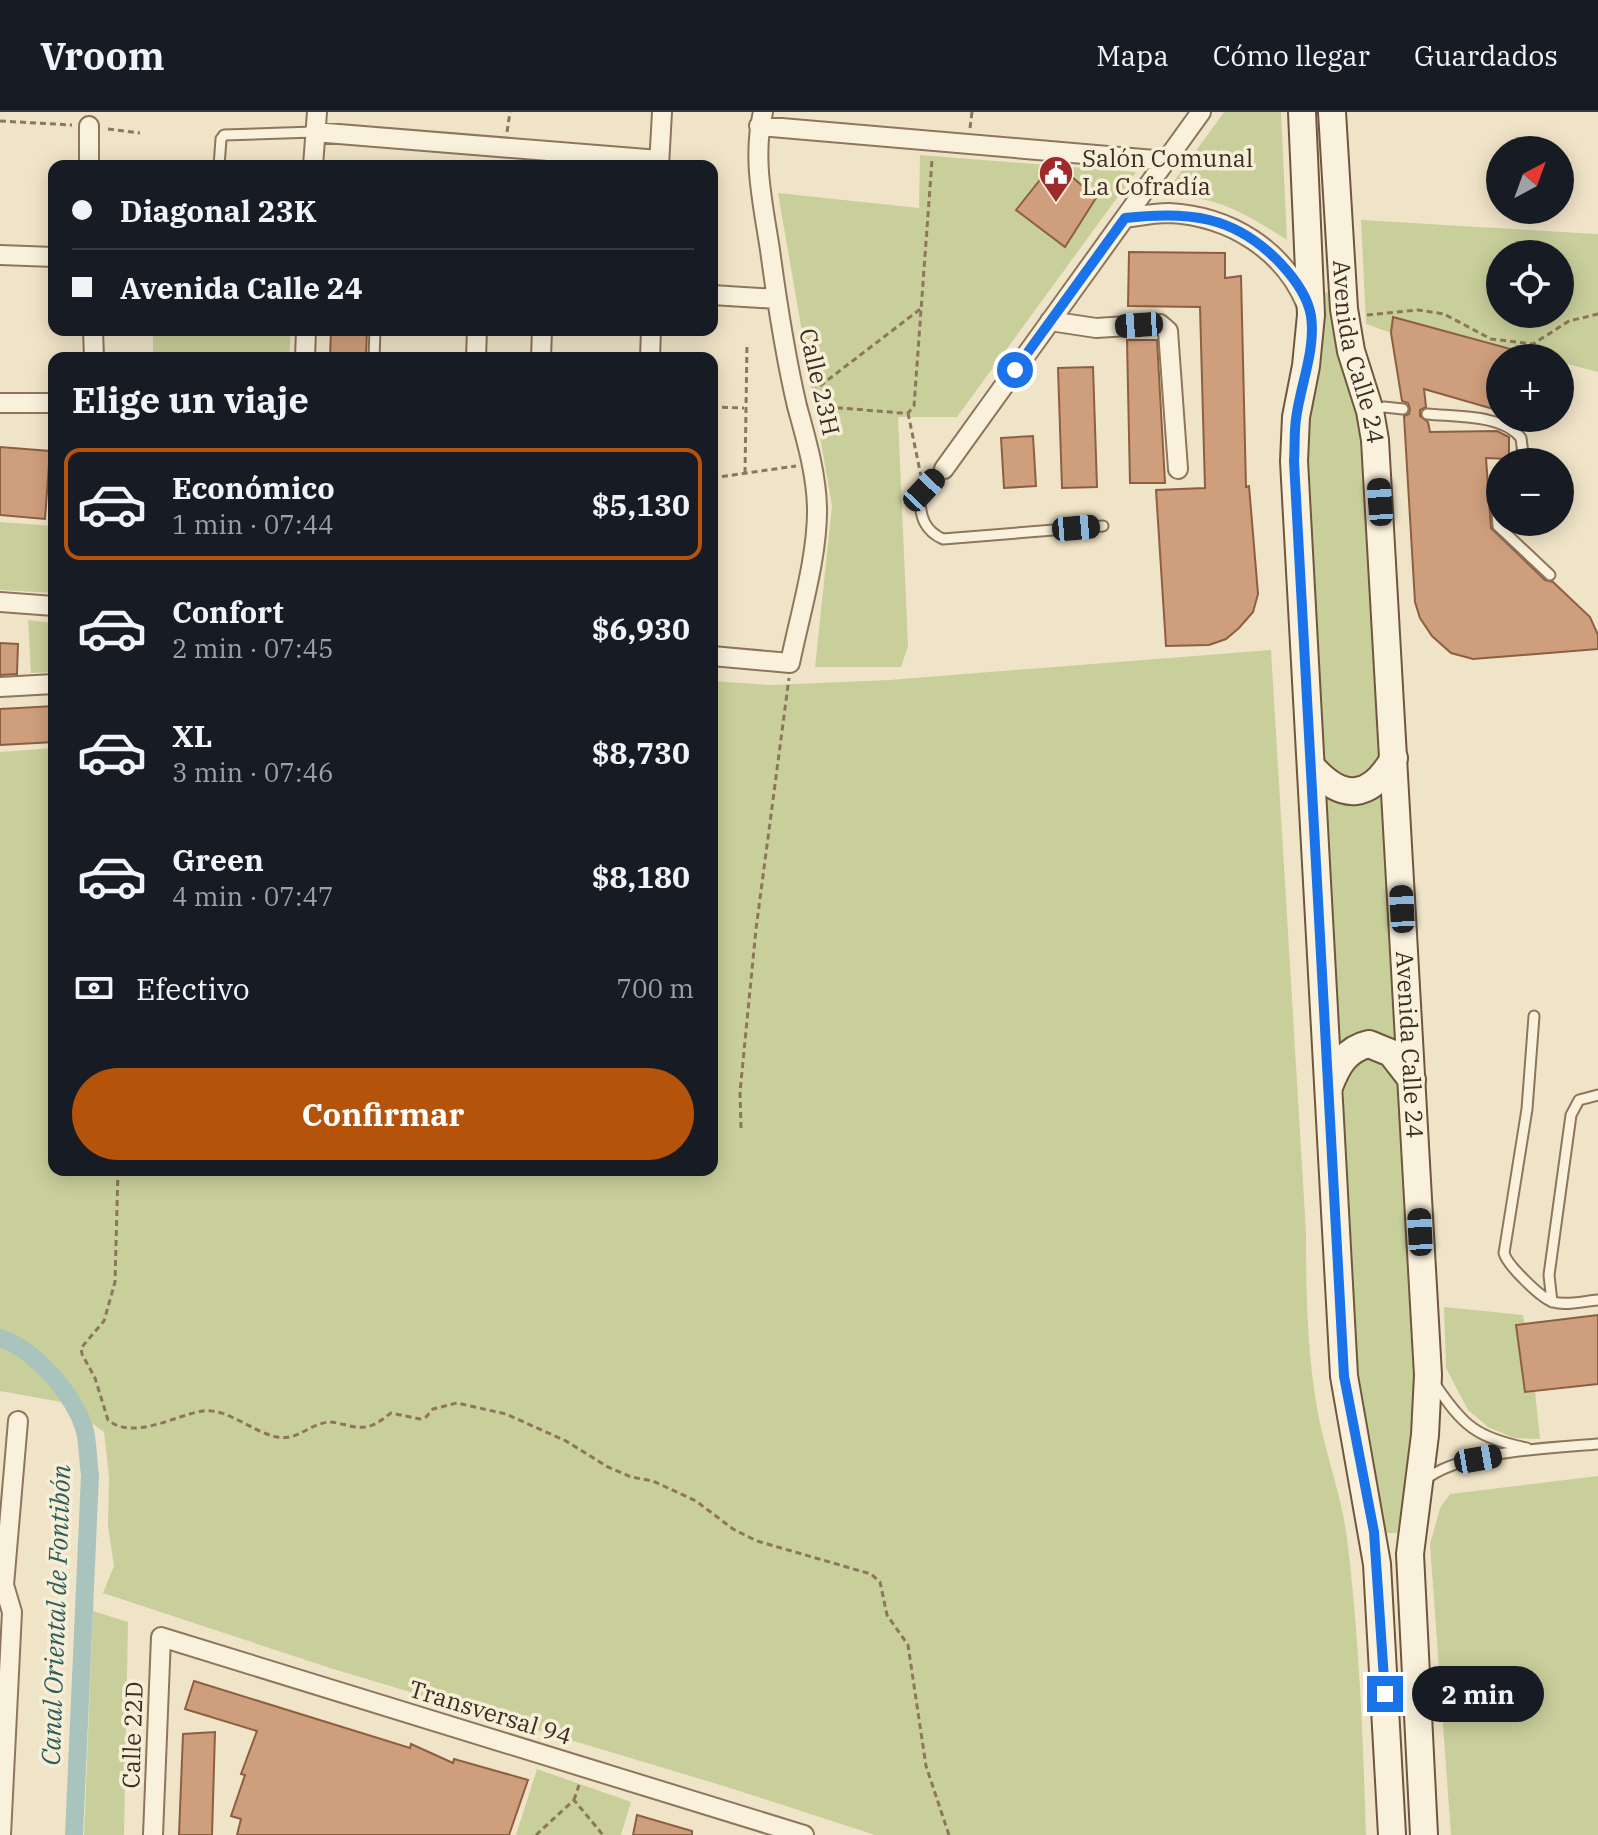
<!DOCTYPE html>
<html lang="es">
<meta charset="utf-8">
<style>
:root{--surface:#171b24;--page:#20242c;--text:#f1f3f6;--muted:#9ea1a6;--line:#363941;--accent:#b45309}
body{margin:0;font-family:"IBM Plex Serif",serif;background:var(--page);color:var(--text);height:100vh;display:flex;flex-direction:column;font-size:30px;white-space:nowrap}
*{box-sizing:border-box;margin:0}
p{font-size:26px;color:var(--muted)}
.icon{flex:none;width:44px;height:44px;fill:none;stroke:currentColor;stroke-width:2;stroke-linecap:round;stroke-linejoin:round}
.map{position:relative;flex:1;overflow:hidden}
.panel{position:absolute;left:48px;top:240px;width:670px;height:824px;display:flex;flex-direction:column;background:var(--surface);border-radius:16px;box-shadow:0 4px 20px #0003}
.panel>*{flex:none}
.banner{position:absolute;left:48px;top:48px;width:670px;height:176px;border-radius:16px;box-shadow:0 4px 20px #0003;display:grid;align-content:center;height:176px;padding:0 24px;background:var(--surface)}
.needle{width:52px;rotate:41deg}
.buttons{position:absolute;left:1486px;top:24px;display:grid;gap:16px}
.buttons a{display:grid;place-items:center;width:88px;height:88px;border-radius:50%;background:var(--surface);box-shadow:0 4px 20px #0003;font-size:40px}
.end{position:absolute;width:36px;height:36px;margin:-18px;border:10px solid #1a73e8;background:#fff;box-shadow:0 0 0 4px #fff}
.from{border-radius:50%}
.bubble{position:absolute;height:56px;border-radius:28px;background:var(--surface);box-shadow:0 4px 20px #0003;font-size:26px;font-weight:700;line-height:56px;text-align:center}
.car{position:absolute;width:24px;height:48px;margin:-24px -12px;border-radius:10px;box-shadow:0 0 6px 2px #0007;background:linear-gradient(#222 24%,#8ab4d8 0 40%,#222 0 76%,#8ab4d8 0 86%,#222 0)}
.banner b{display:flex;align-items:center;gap:28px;height:76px;font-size:30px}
.banner b+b{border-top:2px solid var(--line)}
.banner i{width:20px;height:20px;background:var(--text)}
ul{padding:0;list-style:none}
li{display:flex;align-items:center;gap:24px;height:112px;margin:0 16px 12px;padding:0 8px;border:4px solid transparent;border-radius:16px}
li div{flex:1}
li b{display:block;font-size:30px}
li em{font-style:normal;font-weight:700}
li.current{border-color:var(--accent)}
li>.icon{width:72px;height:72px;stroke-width:1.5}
h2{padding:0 24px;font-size:36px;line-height:96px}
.pay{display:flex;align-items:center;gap:20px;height:88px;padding:0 24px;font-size:30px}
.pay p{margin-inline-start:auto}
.button{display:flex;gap:16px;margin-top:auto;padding:16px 24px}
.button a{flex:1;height:92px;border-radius:48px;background:var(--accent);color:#fff;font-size:32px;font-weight:700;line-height:92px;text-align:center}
header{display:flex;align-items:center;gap:48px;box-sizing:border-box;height:112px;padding:0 40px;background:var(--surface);border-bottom:2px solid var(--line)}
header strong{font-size:38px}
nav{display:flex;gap:44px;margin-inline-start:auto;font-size:28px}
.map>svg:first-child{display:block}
.green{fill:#c9cf9b;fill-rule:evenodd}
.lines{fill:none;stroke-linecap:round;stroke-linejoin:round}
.canal{stroke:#a9c4bc;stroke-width:18}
.building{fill:#cf9f7d;stroke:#8d5f41;stroke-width:2}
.service-casing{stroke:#8d765c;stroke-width:13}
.minor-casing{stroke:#8d765c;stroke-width:22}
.secondary-casing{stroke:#6f573f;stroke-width:30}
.path{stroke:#8d765c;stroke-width:3;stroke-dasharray:6 4;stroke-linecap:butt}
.service{stroke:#faf1dc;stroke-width:9}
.minor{stroke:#faf1dc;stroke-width:18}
.secondary{stroke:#faf1dc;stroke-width:26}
.route{stroke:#1a73e8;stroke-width:10}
.labels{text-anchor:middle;stroke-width:7;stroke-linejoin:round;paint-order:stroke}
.poi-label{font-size:24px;fill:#3d2e20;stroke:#f7eed8;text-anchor:start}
.street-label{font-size:24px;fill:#3d2e20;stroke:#f7eed8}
.water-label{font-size:26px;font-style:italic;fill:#2f5d5a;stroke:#f7eed8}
</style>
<header>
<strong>Vroom</strong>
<nav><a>Mapa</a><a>Cómo llegar</a><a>Guardados</a></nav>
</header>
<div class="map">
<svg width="1598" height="1723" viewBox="0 0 1598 1723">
<rect width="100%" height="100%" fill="#f0e4c8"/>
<!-- green -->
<path class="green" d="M1224 0H1281L1287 128C1243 100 1217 84 1164 83Z
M920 43 1136 60 957 305H898L908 534 901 555H815L832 394 778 81 919 96Z
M1361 108 1598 122V260L1560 250V246H1545L1394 205 1391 221 1366 212ZM1500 142H1560V202H1500Z
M1333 180 1360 297 1381 650 1355 672 1325 655 1304 335 1321 181Z
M153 218H291L289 246H153Z
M0 410 54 414V481L0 478Z
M28 508 54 511V560L31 561Z
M1271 538 1306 1120C1306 1177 1307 1234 1316 1290 1323 1336 1341 1379 1347 1426 1359 1524 1363 1624 1366 1723H875L727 1675 330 1556 103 1481 114 1454 108 1414 109 1365 104 1320 93 1312 78 1293 0 1279V640L54 636V1058H712V569L770 573 889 568Z
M1387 677 1400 937C1376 916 1360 913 1335 936L1323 683C1347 694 1366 696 1387 677Z
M1372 943 1393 956 1398 972 1417 1267 1415 1321 1398 1421H1387L1367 1338 1359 1291 1353 1215 1350 1120 1344 1048V973L1349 956 1357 945Z
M1444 1195 1523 1203 1531 1241 1540 1327 1514 1326 1488 1315 1468 1298 1446 1256Z
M1598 1364V1723H1451L1430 1432 1440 1396 1450 1382Z
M93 1499 128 1510 124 1723H84Z
M537 1657 631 1690 621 1723H516Z"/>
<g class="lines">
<!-- canal -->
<path class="canal" d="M0 1226C35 1237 75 1284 85 1319 88 1333 88 1349 90 1363L74 1723"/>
</g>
<!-- building -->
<path class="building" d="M1047 59 1063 70 1071 64 1096 86 1065 135 1016 98Z
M1129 140 1225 141V166L1241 164 1246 375 1249 374 1258 482 1253 500 1239 516 1226 527 1209 533 1166 534 1156 378 1205 376 1200 195 1128 194Z
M1393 205 1529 242 1528 246H1500V299L1424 277 1426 295 1420 298V304L1428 310 1430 320 1497 319 1509 325V347L1486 346 1491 416 1545 468 1553 470 1590 505 1598 523V537L1473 547 1451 541 1432 524 1420 506 1415 490 1404 304 1409 302 1410 297 1408 291 1402 289 1391 221Z
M331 218H367L366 246H330Z
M1127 228H1157L1165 371H1130Z
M1093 255 1097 375 1062 376 1058 256Z
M1033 324 1036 374 1004 376 1001 326Z
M0 335 50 339 45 407 0 403Z
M0 531 18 532 17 562 0 563Z
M54 594V630L0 633V597Z
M1598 1203V1272L1525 1280 1516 1213Z
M194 1569 410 1636 411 1632 453 1651 454 1647 528 1668 509 1723H237L241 1707 231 1704 245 1663 241 1662 257 1619 185 1597Z
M215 1620 212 1723H179L183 1622Z
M637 1703 692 1719V1723H633Z"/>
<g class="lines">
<!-- service casing -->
<g class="service-casing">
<path id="service" d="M219 54 221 27 224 23 314 20
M374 246 375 218
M1373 298 1384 295 1403 297
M1427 302C1455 305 1502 302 1521 326L1524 350
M944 357 920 386C920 405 925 419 943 427L1103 414
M1500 392 1497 398 1498 414 1550 463
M1534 904 1527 997 1504 1141C1507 1153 1541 1186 1553 1190 1566 1194 1584 1189 1598 1188
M1552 1190 1549 1163 1571 1003 1579 988 1598 983
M1435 1272C1463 1314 1477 1326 1527 1336
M1424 1369C1457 1339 1553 1336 1598 1332"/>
</g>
<!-- minor casing -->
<g class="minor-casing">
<path id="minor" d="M89 14V54
M759 14 1166 49
M314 20 659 48
M313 54 317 0
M659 54 662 0
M1125 106C1139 104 1154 101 1169 101 1229 104 1284 137 1307 194
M0 143 54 145
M712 183 777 187
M1050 209 1096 216 1160 212 1168 219 1178 357
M93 218 94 246
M305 246 306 218
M476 246 477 218
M541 246 542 218
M650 246 651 218
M0 291H54
M944 357 1201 0
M0 490 54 494
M712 544 790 551C800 502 818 444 817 395 816 360 806 327 797 294 785 243 777 190 770 138 763 92 752 46 763 0
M0 575 54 572
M1 1723 12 1500 4 1473 18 1309
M153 1723 161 1525 804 1723"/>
</g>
<!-- secondary casing -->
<g class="secondary-casing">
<g id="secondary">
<path d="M1302 0 1311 203 1306 254 1296 305 1294 349 1344 1264 1377 1452 1392 1723"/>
<path id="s1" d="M1332 0 1344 197 1351 239 1370 299 1375 328 1428 1263 1425 1323 1410 1442 1424 1723"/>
<path d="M1312 655C1343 690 1371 687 1394 646"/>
<path d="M1329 975C1337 954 1346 937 1369 932L1391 941 1412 968"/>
</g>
</g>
<!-- path -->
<path class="path" d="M0 9 72 13
M970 16 972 0
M108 17 140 21
M507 20 510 0
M1367 203 1418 198 1444 202 1491 227 1533 232 1569 209 1598 202
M812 280 923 195
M817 294 901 301H908L914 294 932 48
M712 295 744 296
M908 301 921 364
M745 361 747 232
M712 366 796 354
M741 1016 740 980 756 817 789 566
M118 1058 115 1170 104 1209 81 1236 82 1242 95 1266 108 1308C134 1329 175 1303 203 1299 228 1296 252 1320 277 1325 298 1329 309 1312 329 1310 340 1310 353 1317 365 1315 375 1314 383 1307 391 1301L420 1307 426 1305 433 1297 457 1291 506 1302 566 1329 608 1355 631 1365 653 1369 696 1389 733 1417 757 1429 871 1462 880 1470 887 1503 908 1533 926 1654 949 1723
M574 1688 579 1673
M536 1723 574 1688 603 1723"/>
<!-- service -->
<use href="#service" class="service"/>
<!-- minor -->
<use href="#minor" class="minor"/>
<!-- secondary -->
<use href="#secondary" class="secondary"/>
</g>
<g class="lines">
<!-- route -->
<path class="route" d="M1015 258 1125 106C1188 99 1235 103 1281 152 1294 166 1308 185 1311 204 1316 238 1300 274 1296 307 1294 321 1295 335 1294 349L1344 1264 1374 1420 1385 1582"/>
</g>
<!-- icons -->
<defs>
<g id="civic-pin" transform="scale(1.8)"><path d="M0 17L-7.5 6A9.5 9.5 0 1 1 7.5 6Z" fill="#9e2a2b" stroke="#f7eed8"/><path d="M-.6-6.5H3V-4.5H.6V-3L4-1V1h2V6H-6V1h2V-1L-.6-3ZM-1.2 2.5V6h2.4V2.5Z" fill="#fff"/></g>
</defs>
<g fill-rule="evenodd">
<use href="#civic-pin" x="1056" y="61"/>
</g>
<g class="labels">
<!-- poi labels -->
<g class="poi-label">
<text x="1082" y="55">Salón Comunal<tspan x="1082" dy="28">La Cofradía</tspan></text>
</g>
<!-- street labels -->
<g class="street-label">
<text dy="8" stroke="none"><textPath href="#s1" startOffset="242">Avenida Calle 24</textPath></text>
<text transform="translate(819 270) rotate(77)" y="8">Calle 23H</text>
<text dy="8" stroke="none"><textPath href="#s1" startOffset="938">Avenida Calle 24</textPath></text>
<text transform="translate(490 1601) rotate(17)" y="8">Transversal 94</text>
<text transform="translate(133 1623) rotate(-88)" y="8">Calle 22D</text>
</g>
<!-- water labels -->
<g class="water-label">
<text transform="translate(56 1503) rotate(-88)" y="9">Canal Oriental de Fontibón</text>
</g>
</g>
</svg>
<div class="buttons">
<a><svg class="needle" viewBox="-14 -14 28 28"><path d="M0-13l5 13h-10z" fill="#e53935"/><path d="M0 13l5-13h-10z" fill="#9ea1a6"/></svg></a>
<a><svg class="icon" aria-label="locate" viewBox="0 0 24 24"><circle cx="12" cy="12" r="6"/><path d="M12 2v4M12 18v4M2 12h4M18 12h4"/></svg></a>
<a>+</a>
<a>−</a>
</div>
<i class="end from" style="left:1015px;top:258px"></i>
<i class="end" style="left:1385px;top:1582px"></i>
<div class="bubble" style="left:1412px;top:1554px;width:132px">2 min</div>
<i class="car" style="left:1139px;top:213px;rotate:266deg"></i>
<i class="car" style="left:924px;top:378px;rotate:43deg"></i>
<i class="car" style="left:1380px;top:390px;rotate:356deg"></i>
<i class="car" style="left:1076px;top:416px;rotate:85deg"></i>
<i class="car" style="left:1402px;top:797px;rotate:357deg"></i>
<i class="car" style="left:1420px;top:1120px;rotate:357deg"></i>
<i class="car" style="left:1478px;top:1347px;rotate:80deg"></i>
<div class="banner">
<b><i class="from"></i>Diagonal 23K</b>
<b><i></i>Avenida Calle 24</b>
</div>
<section class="panel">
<h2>Elige un viaje</h2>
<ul>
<li class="current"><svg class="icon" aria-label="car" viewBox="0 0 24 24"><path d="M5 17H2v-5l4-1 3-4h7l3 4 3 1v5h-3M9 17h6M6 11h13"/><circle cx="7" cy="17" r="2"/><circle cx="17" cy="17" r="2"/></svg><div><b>Económico</b><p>1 min · 07:44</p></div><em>$5,130</em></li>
<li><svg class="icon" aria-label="car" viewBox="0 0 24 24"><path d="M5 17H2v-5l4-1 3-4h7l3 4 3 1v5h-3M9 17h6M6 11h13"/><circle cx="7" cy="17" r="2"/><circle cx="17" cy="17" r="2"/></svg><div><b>Confort</b><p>2 min · 07:45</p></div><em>$6,930</em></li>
<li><svg class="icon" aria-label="car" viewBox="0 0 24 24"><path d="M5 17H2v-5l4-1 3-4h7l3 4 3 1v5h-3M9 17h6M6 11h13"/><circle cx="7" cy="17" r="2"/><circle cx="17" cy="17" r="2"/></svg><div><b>XL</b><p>3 min · 07:46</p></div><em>$8,730</em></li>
<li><svg class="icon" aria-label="car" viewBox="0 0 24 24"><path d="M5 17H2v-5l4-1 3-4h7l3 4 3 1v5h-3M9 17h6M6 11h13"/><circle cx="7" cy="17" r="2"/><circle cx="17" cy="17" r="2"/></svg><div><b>Green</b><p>4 min · 07:47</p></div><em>$8,180</em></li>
</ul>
<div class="pay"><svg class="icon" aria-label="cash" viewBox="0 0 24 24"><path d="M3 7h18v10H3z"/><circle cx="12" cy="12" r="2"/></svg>Efectivo<p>700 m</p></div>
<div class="button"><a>Confirmar</a></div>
</section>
</div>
